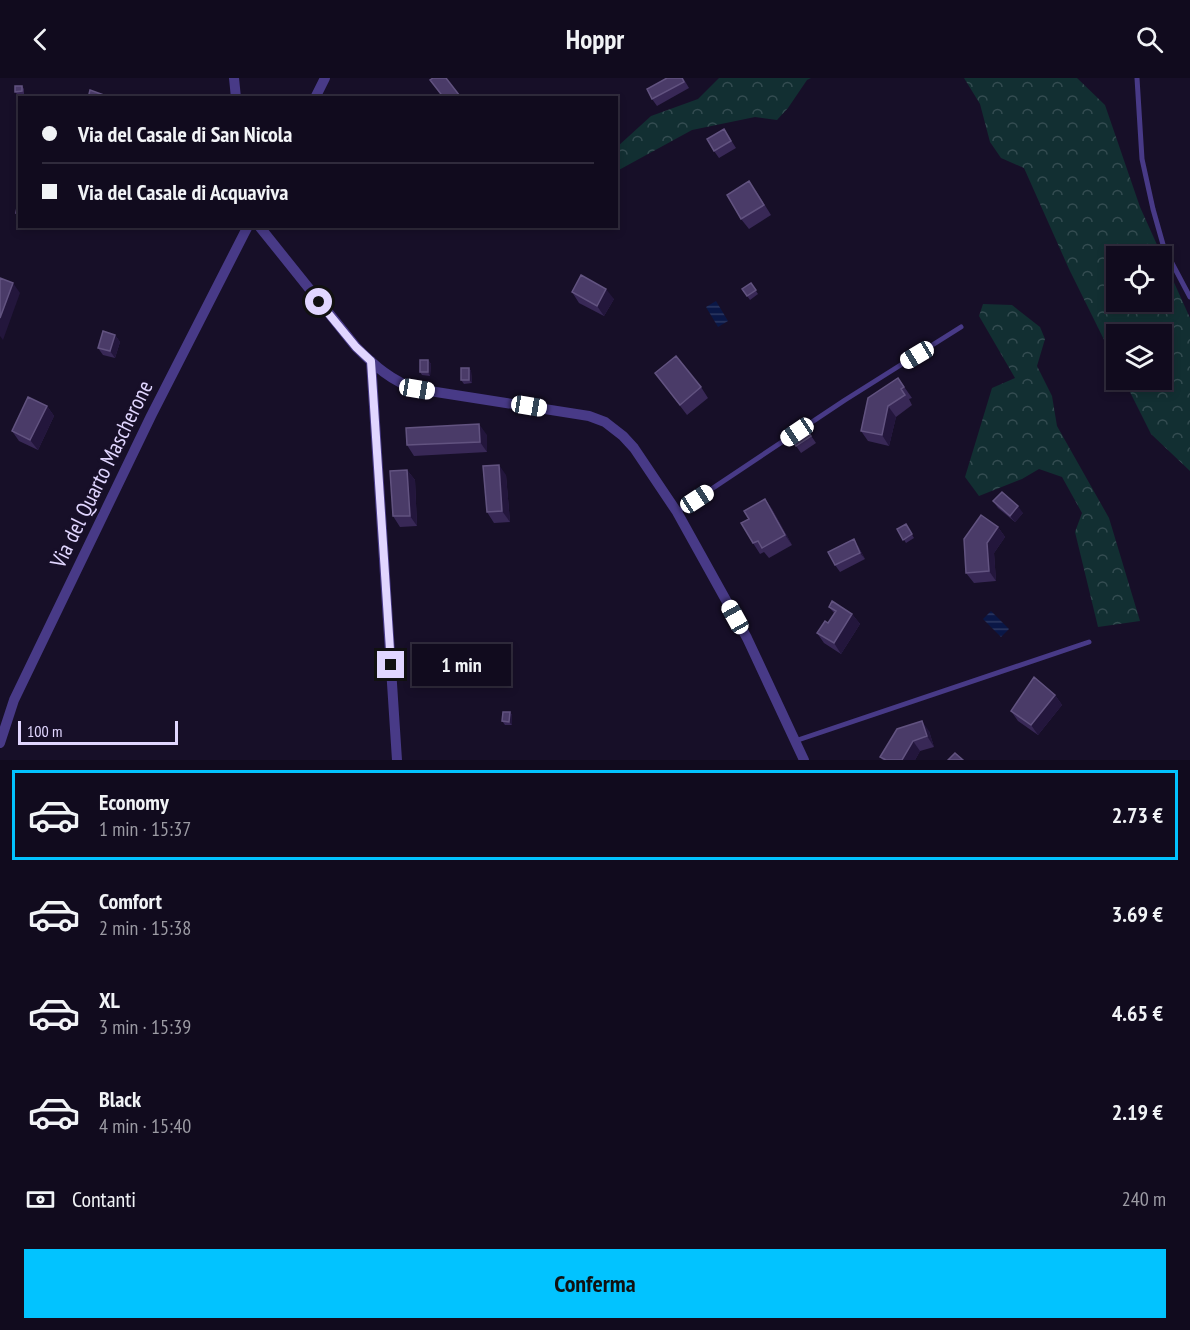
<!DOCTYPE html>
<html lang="it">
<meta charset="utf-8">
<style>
:root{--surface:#110b1e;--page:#1a1427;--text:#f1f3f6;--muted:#9c9ba4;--line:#302b3c;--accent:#02c3ff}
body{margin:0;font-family:"PT Sans Narrow",sans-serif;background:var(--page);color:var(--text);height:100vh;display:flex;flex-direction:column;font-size:22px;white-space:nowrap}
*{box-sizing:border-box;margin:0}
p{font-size:20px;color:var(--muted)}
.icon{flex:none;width:33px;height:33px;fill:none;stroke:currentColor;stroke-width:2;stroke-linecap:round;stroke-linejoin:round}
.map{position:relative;height:682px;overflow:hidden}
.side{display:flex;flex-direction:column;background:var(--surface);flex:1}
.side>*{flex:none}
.banner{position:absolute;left:18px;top:18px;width:600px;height:132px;border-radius:0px;box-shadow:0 3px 9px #0003,0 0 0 2px var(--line);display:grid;align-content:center;height:132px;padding:0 24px;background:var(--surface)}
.buttons{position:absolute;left:1106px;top:168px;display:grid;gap:12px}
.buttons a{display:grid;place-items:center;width:66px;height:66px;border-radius:0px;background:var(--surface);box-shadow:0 3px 9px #0003,0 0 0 2px var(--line);font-size:30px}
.scale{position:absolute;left:18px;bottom:15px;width:160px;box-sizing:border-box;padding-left:6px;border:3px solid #e1d6ff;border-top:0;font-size:16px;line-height:21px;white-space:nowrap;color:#e1d6ff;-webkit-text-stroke:4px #170f28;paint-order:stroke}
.end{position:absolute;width:27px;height:27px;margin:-14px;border:8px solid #e1d6ff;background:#111;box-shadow:0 0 0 3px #111}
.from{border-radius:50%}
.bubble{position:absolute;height:42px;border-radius:0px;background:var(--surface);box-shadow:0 3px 9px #0003,0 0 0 2px var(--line);font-size:20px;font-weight:700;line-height:42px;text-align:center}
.car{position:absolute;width:18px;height:36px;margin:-18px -9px;border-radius:8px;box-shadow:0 0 4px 2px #0007;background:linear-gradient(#fff 24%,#345 0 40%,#fff 0 76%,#345 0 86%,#fff 0)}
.banner b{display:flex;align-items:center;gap:21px;height:57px;font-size:22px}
.banner b+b{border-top:2px solid var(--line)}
.banner i{width:15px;height:15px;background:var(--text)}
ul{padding:10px 0 0;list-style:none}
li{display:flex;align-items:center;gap:18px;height:90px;margin:0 12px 9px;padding:0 12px;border:3px solid transparent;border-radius:0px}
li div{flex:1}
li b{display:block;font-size:22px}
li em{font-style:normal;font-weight:700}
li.selected{border-color:var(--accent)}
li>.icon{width:54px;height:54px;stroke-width:1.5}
.pay{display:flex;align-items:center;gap:15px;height:66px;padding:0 24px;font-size:22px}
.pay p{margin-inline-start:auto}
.action{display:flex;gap:12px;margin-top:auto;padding:12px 24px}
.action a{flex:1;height:69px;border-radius:0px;background:var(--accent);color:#111;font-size:24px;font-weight:700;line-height:69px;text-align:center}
header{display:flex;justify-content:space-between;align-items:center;height:78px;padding:0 24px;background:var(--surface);font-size:27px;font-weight:700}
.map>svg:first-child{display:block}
.forest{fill:url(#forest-crowns);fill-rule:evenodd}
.water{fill:url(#water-rules)}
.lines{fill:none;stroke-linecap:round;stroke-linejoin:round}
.service{stroke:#483a87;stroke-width:5}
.minor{stroke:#483a87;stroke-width:10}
.wall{fill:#382856}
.shaded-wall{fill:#23163c}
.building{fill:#4a3b68;stroke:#625380;stroke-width:1.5}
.route{stroke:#e1d6ff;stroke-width:8}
.labels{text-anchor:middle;stroke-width:6;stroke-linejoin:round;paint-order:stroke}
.street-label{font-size:22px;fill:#e1d6ff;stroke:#170f28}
</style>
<header><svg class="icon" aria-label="back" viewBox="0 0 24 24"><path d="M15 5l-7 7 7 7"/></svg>Hoppr<svg class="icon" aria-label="search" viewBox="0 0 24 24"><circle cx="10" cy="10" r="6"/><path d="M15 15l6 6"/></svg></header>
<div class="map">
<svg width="1190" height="682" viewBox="0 0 1190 682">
<defs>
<pattern id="forest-crowns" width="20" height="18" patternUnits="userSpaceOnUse" patternTransform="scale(1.5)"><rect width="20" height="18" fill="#122f32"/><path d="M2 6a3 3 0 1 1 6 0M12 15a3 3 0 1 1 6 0" fill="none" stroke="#344c51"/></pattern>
<pattern id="water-rules" width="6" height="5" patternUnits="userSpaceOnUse" patternTransform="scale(1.5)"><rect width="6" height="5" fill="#0a1746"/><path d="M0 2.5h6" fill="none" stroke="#2d3862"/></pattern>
</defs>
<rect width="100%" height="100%" fill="#170f28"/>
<!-- forest -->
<path class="forest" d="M719 0H811L807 2 788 30 777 42 755 39 692 52 617 93V69L651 38 698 21Z
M964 0H1077L1105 27 1140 129 1190 240V393L1151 356 1124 302H1161V256H1116V286L1069 191 1024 90 1001 80 990 64 980 26ZM1161 178V224H1116V178Z
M983 226 1012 227 1040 249 1045 261 1037 288 1052 318 1057 348 1109 440 1140 543 1098 549 1075 454 1082 435 1062 399 1039 391 1022 401 979 418 965 399 992 310 1015 300 979 238Z"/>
<!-- water -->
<path class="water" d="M716 223 728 243 718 249 706 229Z
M991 533 1009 551 1001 559 983 541Z"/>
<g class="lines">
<!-- service -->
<path class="service" d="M1137 0 1142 81 1153 131 1164 170 1190 219
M677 434 845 322 961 249
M795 663 1089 564"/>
<!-- minor -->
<path class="minor" d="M234 0 236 20
M315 20 325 0
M259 148 356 269C374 287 392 304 417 311L589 338 605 344 623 358 634 370 677 434 747 560 804 682
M371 283 397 682
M0 665 14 622 151 338 248 148"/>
</g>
<!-- wall -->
<path class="wall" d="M683 0 689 10 657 28 652 21Z
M22 8 24 11V17H18L15 14Z
M724 51 736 70 719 80 714 73Z
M756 113 771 137 749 151 741 141Z
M751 205 758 216 750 222 742 211Z
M572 214 614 221 604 238 579 225Z
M115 257 120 264 115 280 103 277 98 270Z
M428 282 431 286 430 298 422 297 420 294Z
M469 290 471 293 472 305 464 306 461 302Z
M655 295 701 309 708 320 687 337Z
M898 300 912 320 909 321 912 327 896 339 889 368 868 363 861 353Z
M47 328 54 338 38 372 19 363 12 353Z
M805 349 816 365 801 375 790 359Z
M487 357V374L414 378 407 367Z
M407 392 415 402 417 448 400 449 393 438Z
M506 397 510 444 494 445 487 434Z
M765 421 772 431 792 467 769 480 764 474 760 476 753 465 749 441Z
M993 423 1023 435 1015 444 998 430Z
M906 446 914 460 906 465 897 451Z
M998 449 1005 459 994 475 996 503 974 505 966 495Z
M858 468 865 481 840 494 835 487Z
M829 529 852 536 860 546 841 576 824 565 817 555 828 545 834 535Z
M1055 617 1062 627 1038 657 1018 643 1011 633Z
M510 634 512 637V647H505L502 643Z
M929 653 934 669 920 673 915 682H883L880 679Z"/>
<!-- shaded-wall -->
<path class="shaded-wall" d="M13 205 20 215 3 262 0 258V240Z
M606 211 614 221 604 238 597 228Z
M115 257 120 264 115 280 110 273Z
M428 282 431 286 430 298 428 294Z
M469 290 471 293 472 305 469 302Z
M47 328 54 338 38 372 30 362Z
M888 328 896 339 889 368 882 357Z
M479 346 487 357V374L480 364Z
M499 387 506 397 510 444 502 433Z
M407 392 415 402 417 448 410 438Z
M765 421 772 431 792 467 785 457Z
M1018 428 1023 435 1015 444 1010 438Z
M998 449 1005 459 994 475 996 503 989 493 987 465Z
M854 461 858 468 865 481 860 475Z
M852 536 860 546 841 576 834 565Z
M1055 617 1062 627 1038 657 1031 647Z
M510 634 512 637V647L509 644Z
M922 643 929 653 934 669 927 658Z
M913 663 920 673 915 682H902Z"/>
<!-- building -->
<path class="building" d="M433 0H446L460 18 459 20H444L430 2Z
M667 0H682L684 4 652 21 647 11Z
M15 8H22V13L15 14Z
M90 12 112 20H88Z
M724 51 731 63 714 73 707 61Z
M749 103 764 127 741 141 727 117Z
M18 123H20V135H16Z
M581 197 606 211 597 228 572 214Z
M0 200 13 205 0 240Z
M751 205 756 212 747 218 742 211Z
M103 253 115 257 110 273 98 270Z
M676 278 701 309 680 327 655 295Z
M420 282H428V294H420Z
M461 290H469V302H461Z
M898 300 904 309 901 311 905 317 888 328 882 357 861 353 868 320Z
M28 319 47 328 30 362 12 353Z
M479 346 480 364 407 367 406 350Z
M805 349 811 358 796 368 790 359Z
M499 387 502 433 487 434 483 388Z
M407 392 410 438H393L390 393Z
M1002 414 1018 428 1010 438 993 423Z
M765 421 785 457 762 470 758 463 753 465 741 445 749 441 744 433Z
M981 437 998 449 987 465 989 493 966 495 964 461Z
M906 446 912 456 903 462 897 451Z
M854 461 860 475 835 487 828 474Z
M832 523 852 536 834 565 817 555 825 543 828 545 836 533 829 529Z
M1034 599 1055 617 1031 647 1011 633Z
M503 634H510L509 644 502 643Z
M922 643 927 658 913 663 902 682H886L880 679 897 651Z
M955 675 963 682H948Z"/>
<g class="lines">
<!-- route -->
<path class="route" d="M319 224 356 269 371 283 391 587"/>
</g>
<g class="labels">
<!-- street labels -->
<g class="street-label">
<text transform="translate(101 396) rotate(-64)" y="8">Via del Quarto Mascherone</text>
</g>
</g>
</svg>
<div class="buttons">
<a><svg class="icon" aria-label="locate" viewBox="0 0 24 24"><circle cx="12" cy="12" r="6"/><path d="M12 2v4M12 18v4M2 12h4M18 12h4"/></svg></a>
<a><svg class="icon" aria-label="layers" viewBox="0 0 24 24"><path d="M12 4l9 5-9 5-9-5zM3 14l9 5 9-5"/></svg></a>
</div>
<div class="scale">100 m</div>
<i class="end from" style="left:319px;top:224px"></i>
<i class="end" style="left:391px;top:587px"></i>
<div class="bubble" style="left:412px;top:566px;width:99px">1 min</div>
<i class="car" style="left:917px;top:277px;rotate:239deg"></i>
<i class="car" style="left:417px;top:311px;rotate:99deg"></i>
<i class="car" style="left:529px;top:328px;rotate:99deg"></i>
<i class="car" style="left:797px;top:354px;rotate:236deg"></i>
<i class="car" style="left:697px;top:421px;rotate:57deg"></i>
<i class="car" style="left:735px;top:539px;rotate:331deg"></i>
<div class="banner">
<b><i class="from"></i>Via del Casale di San Nicola</b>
<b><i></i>Via del Casale di Acquaviva</b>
</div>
</div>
<section class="side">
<ul>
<li class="selected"><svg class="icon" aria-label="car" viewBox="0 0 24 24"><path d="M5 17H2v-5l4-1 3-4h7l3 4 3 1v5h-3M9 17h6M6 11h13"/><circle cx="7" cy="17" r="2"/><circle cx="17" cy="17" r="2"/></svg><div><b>Economy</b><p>1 min · 15:37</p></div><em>2.73 €</em></li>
<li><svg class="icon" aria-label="car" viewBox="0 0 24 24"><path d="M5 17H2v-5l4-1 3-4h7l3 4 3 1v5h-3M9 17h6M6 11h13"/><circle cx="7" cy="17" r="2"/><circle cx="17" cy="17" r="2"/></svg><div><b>Comfort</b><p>2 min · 15:38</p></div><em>3.69 €</em></li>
<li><svg class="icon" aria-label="car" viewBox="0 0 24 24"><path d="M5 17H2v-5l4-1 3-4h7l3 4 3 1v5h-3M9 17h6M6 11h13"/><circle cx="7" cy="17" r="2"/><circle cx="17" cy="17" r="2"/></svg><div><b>XL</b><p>3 min · 15:39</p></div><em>4.65 €</em></li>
<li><svg class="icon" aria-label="car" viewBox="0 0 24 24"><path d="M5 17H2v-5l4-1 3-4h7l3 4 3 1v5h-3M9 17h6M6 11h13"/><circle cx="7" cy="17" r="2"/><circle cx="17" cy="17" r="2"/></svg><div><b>Black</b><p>4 min · 15:40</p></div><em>2.19 €</em></li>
</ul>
<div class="pay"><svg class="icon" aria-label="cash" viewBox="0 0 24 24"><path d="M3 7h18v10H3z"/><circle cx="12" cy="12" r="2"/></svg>Contanti<p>240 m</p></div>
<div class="action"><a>Conferma</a></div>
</section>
